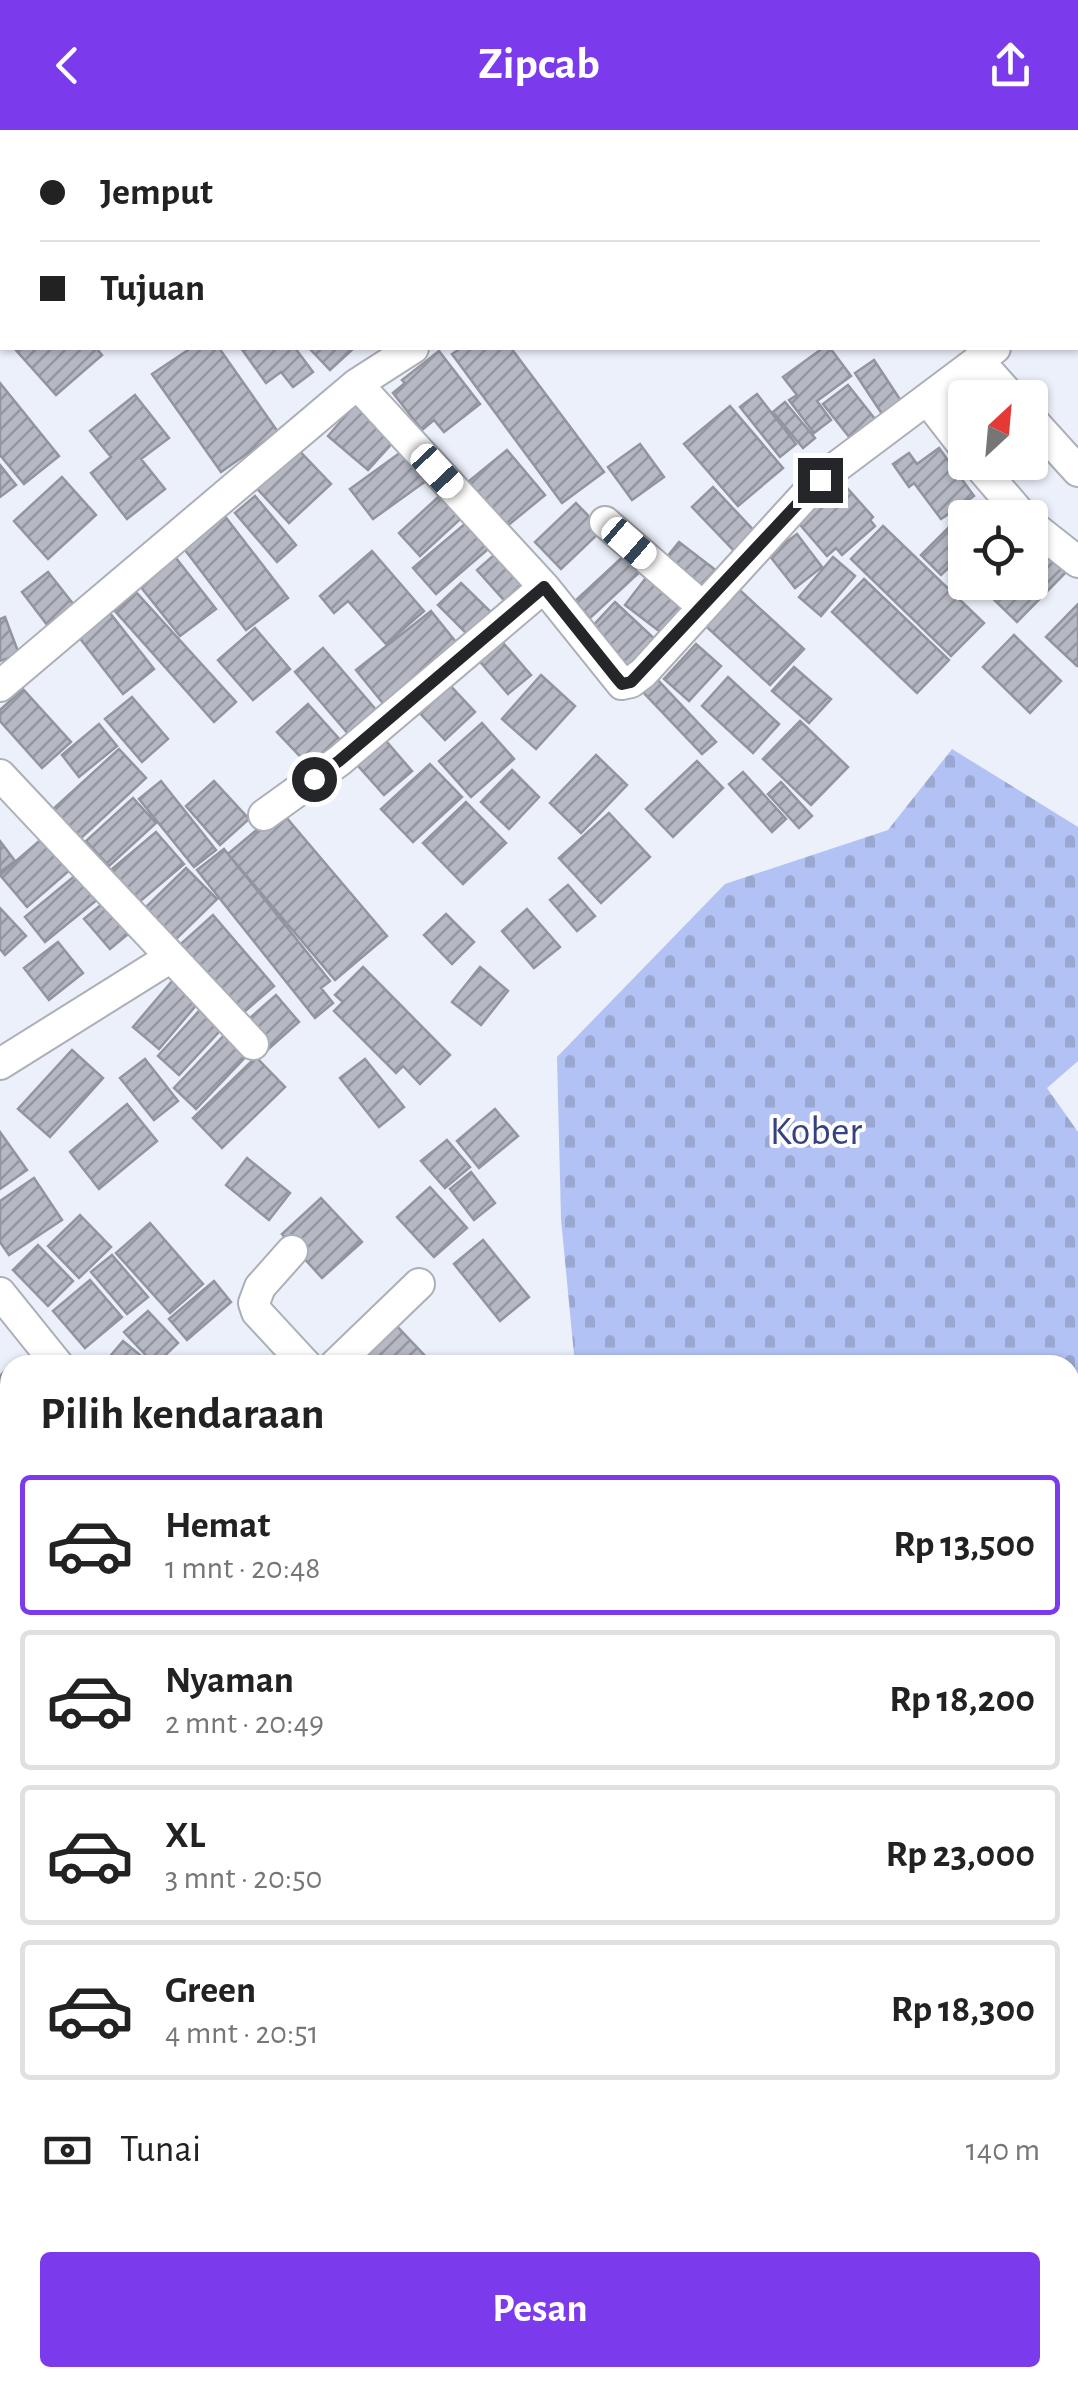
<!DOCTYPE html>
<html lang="id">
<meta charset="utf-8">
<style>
:root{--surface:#fff;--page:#f2f2f2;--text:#222;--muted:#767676;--line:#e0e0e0;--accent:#7c3aed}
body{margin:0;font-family:"Alegreya Sans",sans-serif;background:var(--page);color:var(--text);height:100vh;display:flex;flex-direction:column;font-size:38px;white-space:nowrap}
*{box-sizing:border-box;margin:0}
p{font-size:32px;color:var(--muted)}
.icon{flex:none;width:55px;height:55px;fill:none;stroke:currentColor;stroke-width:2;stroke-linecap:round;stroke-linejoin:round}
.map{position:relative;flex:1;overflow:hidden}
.side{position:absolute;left:0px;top:1225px;width:1080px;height:1032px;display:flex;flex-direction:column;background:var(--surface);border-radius:30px 30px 0 0;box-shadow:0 2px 8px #0004}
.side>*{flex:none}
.guide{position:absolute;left:0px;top:0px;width:1080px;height:220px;box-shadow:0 2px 8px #0004;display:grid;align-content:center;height:220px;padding:0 40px;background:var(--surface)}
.needle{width:65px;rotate:26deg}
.controls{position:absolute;left:948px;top:250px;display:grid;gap:20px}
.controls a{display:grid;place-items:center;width:100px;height:100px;border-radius:10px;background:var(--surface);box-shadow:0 2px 8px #0004;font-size:50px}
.end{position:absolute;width:45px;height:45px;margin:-22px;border:12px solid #25262a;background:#fff;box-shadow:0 0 0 5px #fff}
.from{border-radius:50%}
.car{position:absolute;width:30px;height:60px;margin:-30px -15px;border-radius:12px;box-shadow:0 0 8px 2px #0007;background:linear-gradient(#fff 24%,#345 0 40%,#fff 0 76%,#345 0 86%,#fff 0)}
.guide b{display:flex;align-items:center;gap:35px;height:95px;font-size:38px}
.guide b+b{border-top:2px solid var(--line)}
.guide i{width:25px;height:25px;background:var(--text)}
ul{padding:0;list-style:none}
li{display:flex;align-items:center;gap:30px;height:140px;margin:0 20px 15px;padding:0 20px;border:5px solid var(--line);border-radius:10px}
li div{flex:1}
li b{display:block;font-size:38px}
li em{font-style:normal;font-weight:700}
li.current{border-color:var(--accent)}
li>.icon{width:90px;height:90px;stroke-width:1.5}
h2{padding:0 40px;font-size:45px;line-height:120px}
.pay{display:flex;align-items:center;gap:25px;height:110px;padding:0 40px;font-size:38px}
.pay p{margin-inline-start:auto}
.button{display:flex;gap:20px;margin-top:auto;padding:20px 40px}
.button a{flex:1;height:115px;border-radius:10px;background:var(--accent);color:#fff;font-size:40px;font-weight:700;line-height:115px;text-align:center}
header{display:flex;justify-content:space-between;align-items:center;height:130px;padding:0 40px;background:var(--accent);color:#fff;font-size:45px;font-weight:700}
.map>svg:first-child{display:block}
.cemetery{fill:url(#cemetery-stones)}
.building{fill:url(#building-hatch);stroke:#92959e;stroke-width:2.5}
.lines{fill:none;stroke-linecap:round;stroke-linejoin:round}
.minor-casing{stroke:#acafb8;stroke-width:34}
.secondary-casing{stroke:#acafb8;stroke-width:46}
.minor{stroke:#fff;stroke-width:30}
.secondary{stroke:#fdeae0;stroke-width:42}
.route{stroke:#25262a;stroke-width:12}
.labels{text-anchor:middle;stroke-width:8;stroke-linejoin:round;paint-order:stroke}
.park-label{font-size:40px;fill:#344281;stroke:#fdfdfd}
</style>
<header><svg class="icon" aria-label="back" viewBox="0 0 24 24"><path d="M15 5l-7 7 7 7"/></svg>Zipcab<svg class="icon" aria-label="share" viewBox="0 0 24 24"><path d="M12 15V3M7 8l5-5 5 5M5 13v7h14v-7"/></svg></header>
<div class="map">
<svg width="1078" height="2256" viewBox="0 0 1078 2256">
<defs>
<pattern id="cemetery-stones" width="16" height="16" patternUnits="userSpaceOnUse" patternTransform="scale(2.5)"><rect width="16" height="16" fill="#b2c2f4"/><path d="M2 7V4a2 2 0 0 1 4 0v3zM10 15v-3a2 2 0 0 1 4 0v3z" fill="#99a7d1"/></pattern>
<pattern id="building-hatch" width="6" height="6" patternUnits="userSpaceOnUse" patternTransform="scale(2.5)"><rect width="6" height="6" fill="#b6b9c3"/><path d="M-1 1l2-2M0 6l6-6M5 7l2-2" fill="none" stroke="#94969f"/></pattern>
</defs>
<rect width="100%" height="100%" fill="#ecf0fa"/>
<!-- cemetery -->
<path class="cemetery" d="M952 619 1078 697V931L1047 958 1078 1002V1381L1070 1383V1235H575L561 1089 557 927 725 754 888 700Z"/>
<!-- building -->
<path class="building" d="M14 218H96L102 225 56 265Z
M191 218H219L278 302 221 342 152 244Z
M241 218H295L313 242 293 257 281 242 266 253Z
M309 218H354L330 240Z
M461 218H511L604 342 562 373 452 224Z
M823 218H830L851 246 817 271 831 290 814 303 789 270 797 265 783 247Z
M439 221 480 274 444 302 434 290 422 300 393 263 405 253 402 250Z
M874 230 903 274 884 287 855 243Z
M0 253 59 326 24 354 0 325Z
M848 255 875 289 850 308 823 274Z
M757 264 796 314 780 327 740 277Z
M135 265 169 308 141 329 165 359 127 389 91 343 111 327 90 301Z
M785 272 815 308 803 318 773 282Z
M355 275 395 310 368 340 328 306Z
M730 276 783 338 738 376 684 314Z
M291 312 331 354 289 393 249 350Z
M640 314 664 347 632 370 608 337Z
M408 317 430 348 373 389 350 359Z
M939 318 974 366 941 389 914 353 909 357 893 334 909 323 917 334Z
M507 320 545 365 506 397 468 352Z
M0 335 16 355 0 367Z
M62 347 96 385 48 429 14 391Z
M840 350 873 387 870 390 875 396 842 425 836 418 827 426 795 389Z
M713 357 759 406 738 425 692 377Z
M447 359 468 382 420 426 399 403Z
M255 366 296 415 277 432 235 383Z
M576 373 602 400 561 439 535 412Z
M224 385 288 468 246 500 182 416Z
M473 387 495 413 436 464 413 438Z
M957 389 965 398V422L941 445 921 425Z
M883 396 984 493 951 526 851 429Z
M797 404 822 437 795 458 769 425Z
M1030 409 1068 440 1017 492 982 458 987 452H1030Z
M679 412 722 445 702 472 658 438Z
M501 419 535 455 510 477 477 440Z
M372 421 424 481 386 514 348 471 334 483 320 466Z
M629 421 644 438 590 488 575 471Z
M172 423 216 479 180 506 136 451Z
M833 427 855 446 821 486 799 467Z
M652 440 690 470 663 504 625 475Z
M48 442 78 480 51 500 22 462Z
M864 449 949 530 917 563 832 482Z
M461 453 497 488 474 511 438 475Z
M732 453 804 519 770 555 698 489Z
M136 462 236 572 214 592 115 481Z
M615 472 659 513 631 542 588 501Z
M1078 474V535L1077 536 1046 507Z
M106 478 154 539 123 564 75 502Z
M431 481 460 517 386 577 356 540Z
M5 487 19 524 0 531V489Z
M255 498 290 539 253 570 218 530Z
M1014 505 1061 551 1030 583 983 537Z
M498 507 531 545 508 564 476 527Z
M696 514 721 536 689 571 664 549Z
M323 518 378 582 350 606 295 542Z
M794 537 831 569 809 593 772 561Z
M541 545 575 576 536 619 502 589Z
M728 547 779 594 753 623 702 576Z
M656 548 716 612 702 624 642 561Z
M446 551 475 582 445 610 416 579Z
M23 559 71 612 42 638 0 591V580Z
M132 567 168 609 142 632 105 589Z
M308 574 341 611 311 638 277 602Z
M800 591 848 637 811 675 763 629Z
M482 593 514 629 471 667 439 631Z
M99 594 117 616 79 647 62 625Z
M380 604 412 641 384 665 351 628Z
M119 619 146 648 78 711 51 681Z
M596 625 627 655 581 703 550 673Z
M697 631 723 658 673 707 646 679Z
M430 634 462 667 413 712 381 679Z
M512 640 539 667 509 699 481 672Z
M743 642 786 689 772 702 729 654Z
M161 651 216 720 194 737 139 669Z
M214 651 249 689 220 715 186 676Z
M781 652 812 686 799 698 768 664Z
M133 668 156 693 109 736 86 711Z
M466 672 506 713 463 754 423 713Z
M280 680 387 806 335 850 228 724Z
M609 683 650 727 601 773 559 728Z
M156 702 184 734 138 773 111 740Z
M45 706 72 738 27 777 0 745Z
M0 711 15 731 0 742Z
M224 719 330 851 321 858 333 873 315 888 197 740Z
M186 738 217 769 175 810 144 779Z
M77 744 98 769 45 812 25 787Z
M568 755 595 786 577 801 550 770Z
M108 769 134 799 110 819 84 789Z
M0 778 26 806 5 825 0 819Z
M527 779 560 817 534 838 502 801Z
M446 784 474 812 452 834 424 805Z
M213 785 274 856 235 890 174 820Z
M58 812 83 843 49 870 24 838Z
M363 837 450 925 420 954 403 936 396 943 334 881 343 872 335 865Z
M480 837 508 861 481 895 452 872Z
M179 843 204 866 159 919 133 897Z
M276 865 299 892 264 923 241 896Z
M208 871 229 891 179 945 158 926Z
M231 898 253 919 196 979 174 958Z
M72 920 103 948 50 1007 18 979Z
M256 927 285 957 222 1018 193 988Z
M145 929 178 971 154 990 120 948Z
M365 929 404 977 379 997 340 948Z
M127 974 157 1011 99 1059 70 1022Z
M495 979 518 1006 479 1038 457 1011Z
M0 1002 27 1040 0 1059Z
M447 1010 470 1037 445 1058 421 1031Z
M247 1028 290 1063 269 1090 226 1055Z
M471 1042 495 1073 474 1090 450 1059Z
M34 1048 62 1090 9 1125 0 1112V1071Z
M430 1057 467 1098 434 1127 397 1087Z
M321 1068 362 1112 322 1148 282 1104Z
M80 1085 111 1117 79 1148 48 1116Z
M150 1093 203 1154 170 1183 116 1123Z
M483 1110 529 1167 500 1191 454 1134Z
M38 1115 73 1151 48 1176 13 1140Z
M112 1125 148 1167 127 1184 91 1142Z
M90 1150 122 1187 85 1218 53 1181Z
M214 1151 231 1172 187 1210 169 1189Z
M148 1181 178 1213 155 1235 124 1202Z
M392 1191 429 1230 424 1235H347Z
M123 1211 151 1234 150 1235H111L106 1231Z
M10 1236V1286L0 1296V1246Z
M1075 1602 1078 1642 1072 1653 1070 1613Z
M1070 1670 1078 1675V1721L1070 1716Z
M0 1951H10V2056H0Z
M10 2112V2161L0 2162V2113Z
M0 2195H10V2256H0Z
M17 2248H57V2256H17Z
M97 2248H140V2256H97Z
M195 2248H245V2256H196Z"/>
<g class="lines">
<!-- minor casing -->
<g class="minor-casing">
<path id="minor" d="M645 0 647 2
M1032 0 1034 2
M176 2 179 0
M752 2 756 0
M0 175 2 172
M978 230 1012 268
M357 254 544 457 622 554 631 552 643 543 819 350 995 218
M927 269 965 318
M1030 288 1078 341
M976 332 1024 388
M605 392 703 477
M1030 394 1078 432
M0 556 357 254 413 218
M0 645 253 914
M264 685 339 631 544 457
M0 934 171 827
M292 1121 260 1157 254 1173 257 1182 306 1235
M0 1163 58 1235
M335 1235 419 1154
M1070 1551 1078 1556
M0 2173H10"/>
</g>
<!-- secondary casing -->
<g class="secondary-casing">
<path id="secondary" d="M1070 1477 1078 1474
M755 2256 761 2248"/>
</g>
<!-- minor -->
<use href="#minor" class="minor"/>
<!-- secondary -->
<use href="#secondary" class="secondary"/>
</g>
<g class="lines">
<!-- route -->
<path class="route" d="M314 649 339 631 544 457 616 547 622 554 631 552 820 350"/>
</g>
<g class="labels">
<!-- park labels -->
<g class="park-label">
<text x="816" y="1014">Kober</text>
</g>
</g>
</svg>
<div class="controls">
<a><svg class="needle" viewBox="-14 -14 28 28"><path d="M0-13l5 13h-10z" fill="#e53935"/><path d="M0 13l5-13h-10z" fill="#767676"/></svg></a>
<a><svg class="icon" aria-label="locate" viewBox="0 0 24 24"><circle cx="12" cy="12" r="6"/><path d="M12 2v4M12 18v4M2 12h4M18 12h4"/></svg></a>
</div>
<i class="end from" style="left:314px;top:649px"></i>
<i class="end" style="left:820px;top:350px"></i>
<i class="car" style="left:437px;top:341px;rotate:137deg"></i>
<i class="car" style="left:629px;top:413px;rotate:131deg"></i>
<div class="guide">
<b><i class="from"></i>Jemput</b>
<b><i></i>Tujuan</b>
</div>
<section class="side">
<h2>Pilih kendaraan</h2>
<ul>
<li class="current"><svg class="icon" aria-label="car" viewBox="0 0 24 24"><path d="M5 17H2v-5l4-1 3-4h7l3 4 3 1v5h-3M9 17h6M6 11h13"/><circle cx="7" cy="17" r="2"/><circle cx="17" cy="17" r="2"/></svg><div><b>Hemat</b><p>1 mnt · 20:48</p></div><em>Rp 13,500</em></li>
<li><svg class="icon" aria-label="car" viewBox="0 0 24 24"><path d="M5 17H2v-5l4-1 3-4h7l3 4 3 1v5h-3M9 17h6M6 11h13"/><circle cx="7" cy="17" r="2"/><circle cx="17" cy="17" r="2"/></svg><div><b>Nyaman</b><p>2 mnt · 20:49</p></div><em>Rp 18,200</em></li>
<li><svg class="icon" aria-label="car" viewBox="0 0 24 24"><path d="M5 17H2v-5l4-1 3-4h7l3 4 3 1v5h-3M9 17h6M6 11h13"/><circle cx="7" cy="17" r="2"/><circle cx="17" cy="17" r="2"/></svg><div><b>XL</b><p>3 mnt · 20:50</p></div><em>Rp 23,000</em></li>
<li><svg class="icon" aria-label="car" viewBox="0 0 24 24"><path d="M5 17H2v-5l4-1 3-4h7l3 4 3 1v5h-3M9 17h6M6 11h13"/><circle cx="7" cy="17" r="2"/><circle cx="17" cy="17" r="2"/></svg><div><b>Green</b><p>4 mnt · 20:51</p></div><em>Rp 18,300</em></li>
</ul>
<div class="pay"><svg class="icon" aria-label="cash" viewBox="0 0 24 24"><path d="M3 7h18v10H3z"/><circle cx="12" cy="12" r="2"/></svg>Tunai<p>140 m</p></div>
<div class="button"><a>Pesan</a></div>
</section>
</div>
